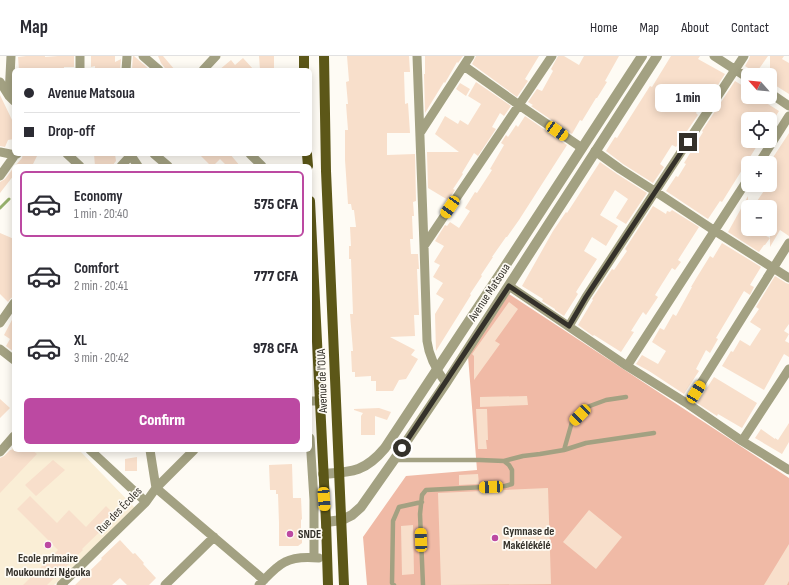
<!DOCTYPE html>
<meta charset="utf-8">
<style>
:root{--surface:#fff;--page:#f7f7f7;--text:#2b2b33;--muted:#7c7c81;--line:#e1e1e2;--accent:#bc49a2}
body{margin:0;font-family:"Sofia Sans Condensed",sans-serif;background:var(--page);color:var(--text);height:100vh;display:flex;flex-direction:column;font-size:15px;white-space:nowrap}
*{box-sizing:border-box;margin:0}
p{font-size:13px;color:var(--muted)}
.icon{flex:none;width:22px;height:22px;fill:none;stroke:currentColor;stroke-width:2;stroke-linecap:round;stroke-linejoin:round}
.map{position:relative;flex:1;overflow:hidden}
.panel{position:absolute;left:12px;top:108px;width:300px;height:288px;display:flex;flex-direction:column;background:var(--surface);border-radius:6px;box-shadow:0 2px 10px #0003}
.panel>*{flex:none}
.guide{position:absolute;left:12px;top:12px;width:300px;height:88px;border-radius:6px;box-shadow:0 2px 10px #0003;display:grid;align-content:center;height:88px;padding:0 12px;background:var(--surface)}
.needle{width:26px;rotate:297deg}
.tools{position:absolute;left:741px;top:12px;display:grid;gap:8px}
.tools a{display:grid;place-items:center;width:36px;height:36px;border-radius:6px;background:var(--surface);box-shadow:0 2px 10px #0003;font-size:20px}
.end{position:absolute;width:18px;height:18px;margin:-9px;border:5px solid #34312a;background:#fff;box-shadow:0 0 0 2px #fff}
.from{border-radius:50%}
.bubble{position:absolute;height:28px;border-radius:6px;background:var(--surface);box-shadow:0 2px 10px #0003;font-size:13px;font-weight:800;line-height:28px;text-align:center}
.car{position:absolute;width:12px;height:24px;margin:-12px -6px;border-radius:5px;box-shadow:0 0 3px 1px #0007;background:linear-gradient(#f5c518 24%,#345 0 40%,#f5c518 0 76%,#345 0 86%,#f5c518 0)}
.guide b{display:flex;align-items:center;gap:14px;height:38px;font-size:15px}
.guide b+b{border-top:1px solid var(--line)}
.guide i{width:10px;height:10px;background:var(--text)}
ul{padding:7px 0 0;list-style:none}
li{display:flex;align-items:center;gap:12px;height:66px;margin:0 8px 6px;padding:0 4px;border:2px solid transparent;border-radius:6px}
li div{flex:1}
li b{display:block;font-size:15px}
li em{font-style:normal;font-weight:800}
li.selected{border-color:var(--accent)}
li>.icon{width:36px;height:36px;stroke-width:1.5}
.primary-button{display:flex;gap:8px;margin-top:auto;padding:8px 12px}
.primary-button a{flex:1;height:46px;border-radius:6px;background:var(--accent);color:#fff;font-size:16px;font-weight:800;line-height:46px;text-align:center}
header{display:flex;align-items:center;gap:24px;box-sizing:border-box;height:56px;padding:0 20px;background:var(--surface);border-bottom:1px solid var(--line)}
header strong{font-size:19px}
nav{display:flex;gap:22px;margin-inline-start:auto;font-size:14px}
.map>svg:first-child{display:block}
.built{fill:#faeed6}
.green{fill:#f0baa6}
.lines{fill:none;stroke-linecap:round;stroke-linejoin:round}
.stream{stroke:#96b06c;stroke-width:3}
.building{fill:#f8dfcb}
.service{stroke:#a3a182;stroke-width:4.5}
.minor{stroke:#a3a182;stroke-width:9}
.tertiary{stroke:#a3a182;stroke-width:10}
.primary{stroke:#5c5718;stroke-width:10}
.route{stroke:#34312a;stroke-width:5}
.poi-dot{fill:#bc49a2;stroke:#fefbf4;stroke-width:1.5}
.labels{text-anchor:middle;stroke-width:3.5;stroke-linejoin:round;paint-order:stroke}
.street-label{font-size:12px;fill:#34312a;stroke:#fefbf4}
.poi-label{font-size:12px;font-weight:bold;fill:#34312a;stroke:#fefbf4;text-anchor:start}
</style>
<header>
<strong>Map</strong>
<nav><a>Home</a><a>Map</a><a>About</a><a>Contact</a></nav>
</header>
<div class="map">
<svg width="789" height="529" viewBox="0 0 789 529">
<rect width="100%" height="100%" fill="#fefbf4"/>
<!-- built -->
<path class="built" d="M14 391V394H79L135 452 54 529H0V405Z"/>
<!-- green -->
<path class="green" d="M509 238 789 422V529H367L363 481 406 420 477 414 468 300Z"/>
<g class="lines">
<!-- stream -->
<path class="stream" d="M0 152 9 143"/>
</g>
<!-- building -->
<path class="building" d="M26 0H45V1L58 0H74V11H64V14H19L18 1Z
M91 0H115V6L121 3 120 14H95V10L91 11Z
M133 0H134L150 14H132Z
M158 0H163L175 14H165V12L161 7Z
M259 0H274V14H260Z
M347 0H409L410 16H404L405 48 408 47 410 77H387V99L415 98 416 145 413 146 414 160H412L413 183H410L411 198H418L419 213H417L419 259H414L415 280 390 281 415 294 411 299 418 303 406 323 399 324 393 335H376V325H371V320L355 321V316H352L351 295H353L350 258H353L351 203H349V190H351L350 171H356L354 154H352L351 148H348L345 104V74H348L346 48H348L346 26 349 25Z
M425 0H463L458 7 457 6 445 27 444 26 425 57 424 18H425Z
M476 0H539L525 23 528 25 517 41 472 8Z
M558 0H564L579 9 584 0H619L605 25 607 26 597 42H596L582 65 580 64 572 78 531 50 533 49 528 46 537 33 542 35 553 15 551 13Z
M671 0H700L698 3 725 18 709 43 706 40 696 57 698 59 676 91 672 89 660 108 664 111 653 127 623 108 606 95 615 81 617 82 650 30 652 31Z
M750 0H768L756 17 745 10 749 3Z
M770 0H784L782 3 789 7V38L770 26Z
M243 2 254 14H219L231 4 235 9Z
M735 25 748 33V41H757L779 55 774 63H748V85H760L722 146 720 145 708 163 666 135 676 120 678 121 686 108 684 107 703 76 702 75Z
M476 26 511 50 504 60 500 57 492 71 496 73 478 100 474 97 462 117 463 118 453 133 455 134 448 144 428 132 427 96H459L435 78 445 60 458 68 460 64 468 69 481 48 468 40Z
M460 27 470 33 466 40 456 33Z
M0 39 14 68V83L8 84 5 91 0 90Z
M525 60 567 89 519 164 507 181H506L492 201H493L481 219 482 220 470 238 471 239 436 295 435 258 444 243 436 238 443 227 433 221 440 209 434 206 444 190 435 185 445 169 447 170 450 166 459 172 470 155 465 152 475 136 477 137 492 114 490 113 504 89 501 87 506 79 508 81 516 69 518 71Z
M789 77V180L780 174 770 191V151H753L768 129H770V106Z
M23 98H38L32 110H15L22 102Z
M94 98H115L116 105 112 110H95Z
M199 98H230L240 110H227L220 103 213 110H211Z
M600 106 617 118 647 137 626 168 616 162 628 143 615 134 600 159 618 170 606 190 592 181 584 195 597 203 576 236 578 238 564 260 555 254V253L542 245 543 243 522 230 553 175 566 156 567 157Z
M14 111V119L0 137V126L5 123Z
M748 140V173H753L770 182 765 189H764L759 196 728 176Z
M653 150 666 158 667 155 670 156 672 154 699 171 678 204 681 206 675 214 672 212 655 239 658 241 646 259 643 256 631 275 634 276 621 296 594 279 593 280 578 269 593 244 592 243 612 213 614 214 627 195 625 193Z
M0 177 14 183V241L11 242 8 246 0 238Z
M722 187 761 211 750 229 754 231 750 239 744 235 716 282 718 283 710 297 706 294 696 313 699 315 684 338 649 315 636 308 642 299 658 308 666 295 652 286 660 272 664 274 673 258 676 260 692 231H691L697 221 710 200 713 202Z
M775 220 786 227 789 228V268L784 275 789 278 785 285 789 287V301L784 298 764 334 722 310 731 295 733 296 740 284 750 290 761 273 750 266 759 253 756 251Z
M509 246 518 253 495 285 500 288 474 324V300L472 298Z
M14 260V296L6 290 10 283 4 279Z
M714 321 757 347 742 372 718 358 717 360 697 347Z
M527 340 528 349 480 351V341Z
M0 343 10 352 0 362Z
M379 352 391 356 387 364 375 360V379H361V360L363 357 354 354V353Z
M476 353H487L488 384H486L487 393H478Z
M789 367V386L782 398 755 382 761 373 775 383V382L778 384Z
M10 394H32L37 398 0 437V402L4 400Z
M137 401V415H125V403Z
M53 404 65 414 36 440 25 429Z
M292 408 293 442H301L302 463 301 464V472L300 477 302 480V487L298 490H279V467L278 438H276V434H270L269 409Z
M478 418 479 428 459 429V419Z
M548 432 551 528 441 529 438 437Z
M30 440 57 467 69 454 86 471 106 450 116 460 82 493 83 494 47 529H23L58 494 17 453Z
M589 454 622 481 596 513 563 486Z
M413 469 414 518 402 519 401 470Z
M120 484 133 498 135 497 144 507 143 508 156 522 149 529H127L120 522 112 529H75L102 503 101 502Z
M789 488V525L787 529H764Z"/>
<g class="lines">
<!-- service -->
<path class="service" d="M564 394 572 366 587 351 606 344 626 341
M394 404H480L504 405 509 409 512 414V428L505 430 426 434 422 439 420 458 423 529
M504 405 523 400 540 398 564 394 586 387 654 377
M394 529 392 527 393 465 399 451 422 446"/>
<!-- minor -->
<path class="minor" d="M143 0 159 14
M417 0 424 190 427 285C429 301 436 314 446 327
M714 0 748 22
M464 10 519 49 582 92
M80 14V0
M126 14 127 0
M203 14 216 0
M0 26 9 40 14 45
M770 37 789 50
M9 40 11 0
M420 77 470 0
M595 95 620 113 656 136 715 175 789 222
M0 96 15 99 17 98
M67 98 80 110
M130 98 138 110
M154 98 168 110
M250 98 262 110
M759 107 789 60
M121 110 132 98
M0 120 15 99
M424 190 552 0
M509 230 627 310 688 348 742 385 789 414
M0 267 14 247
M569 270 586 241 744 0
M0 293 14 304
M627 310 748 123
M310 345H320
M688 348 789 187
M310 382 314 444V501
M742 385 789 313
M90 394 146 446
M150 394 156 432 264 524
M0 396 14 380
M61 529 146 446 156 432 194 394
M165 529 214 481
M259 529C267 521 275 511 285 506 294 501 309 501 319 502"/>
<!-- tertiary -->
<path class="tertiary" d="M323 418C352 416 365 416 385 392L498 221 642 0
M326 466 342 464 352 459 361 451 394 404 446 327 657 0"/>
<!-- primary -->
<path class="primary" d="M304 0V14
M324 0 326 115 344 529
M307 98 308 110
M310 145 326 466 328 529"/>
</g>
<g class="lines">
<!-- route -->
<path class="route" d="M402 392 509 230 569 270 586 241 688 86"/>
</g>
<!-- markers -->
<g class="poi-dot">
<circle cx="290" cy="478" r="4"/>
<circle cx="495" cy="482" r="4"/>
<circle cx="48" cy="489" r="4"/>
</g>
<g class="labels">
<!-- street labels -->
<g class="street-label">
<text transform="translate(489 236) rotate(-57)" y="4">Avenue Matsoua</text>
<text transform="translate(322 325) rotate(-92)" y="4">Avenue de l'OUA</text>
<text transform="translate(119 454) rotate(-46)" y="4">Rue des Écoles</text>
</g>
<!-- poi labels -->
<g class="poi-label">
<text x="503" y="479">Gymnase de<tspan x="503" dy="14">Makélékélé</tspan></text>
<text x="298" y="482">SNDE</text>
<text x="48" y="506" text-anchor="middle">Ecole primaire<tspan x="48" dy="14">Moukoundzi Ngouka</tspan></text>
</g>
</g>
</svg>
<div class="tools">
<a><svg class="needle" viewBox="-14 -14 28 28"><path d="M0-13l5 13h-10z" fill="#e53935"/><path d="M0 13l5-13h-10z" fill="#7c7c81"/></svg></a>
<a><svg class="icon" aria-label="locate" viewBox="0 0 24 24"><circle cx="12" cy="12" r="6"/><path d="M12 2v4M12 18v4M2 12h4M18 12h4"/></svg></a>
<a>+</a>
<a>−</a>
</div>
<i class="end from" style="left:402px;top:392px"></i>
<i class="end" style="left:688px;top:86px"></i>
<div class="bubble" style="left:655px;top:28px;width:66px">1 min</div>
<i class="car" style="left:557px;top:75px;rotate:124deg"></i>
<i class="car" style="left:450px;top:151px;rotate:214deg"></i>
<i class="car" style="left:696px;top:336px;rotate:32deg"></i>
<i class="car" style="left:580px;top:359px;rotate:225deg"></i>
<i class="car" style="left:491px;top:431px;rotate:267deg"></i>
<i class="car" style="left:324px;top:443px;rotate:176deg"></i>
<i class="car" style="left:421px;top:484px;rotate:358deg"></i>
<div class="guide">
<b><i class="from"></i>Avenue Matsoua</b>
<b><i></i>Drop-off</b>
</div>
<section class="panel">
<ul>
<li class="selected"><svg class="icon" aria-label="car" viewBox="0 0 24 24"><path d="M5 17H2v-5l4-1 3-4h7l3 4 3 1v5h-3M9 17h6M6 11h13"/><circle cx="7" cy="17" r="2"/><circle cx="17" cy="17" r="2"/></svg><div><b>Economy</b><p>1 min · 20:40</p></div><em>575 CFA</em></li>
<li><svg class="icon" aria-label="car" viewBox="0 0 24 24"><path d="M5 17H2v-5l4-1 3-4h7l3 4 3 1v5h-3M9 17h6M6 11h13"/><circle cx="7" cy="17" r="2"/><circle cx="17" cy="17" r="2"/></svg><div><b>Comfort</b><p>2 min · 20:41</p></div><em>777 CFA</em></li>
<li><svg class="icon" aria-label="car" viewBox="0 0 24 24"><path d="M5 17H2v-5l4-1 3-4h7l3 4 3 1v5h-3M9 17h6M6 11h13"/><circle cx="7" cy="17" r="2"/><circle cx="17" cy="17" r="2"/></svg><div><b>XL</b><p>3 min · 20:42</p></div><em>978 CFA</em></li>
</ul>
<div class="primary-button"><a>Confirm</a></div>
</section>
</div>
